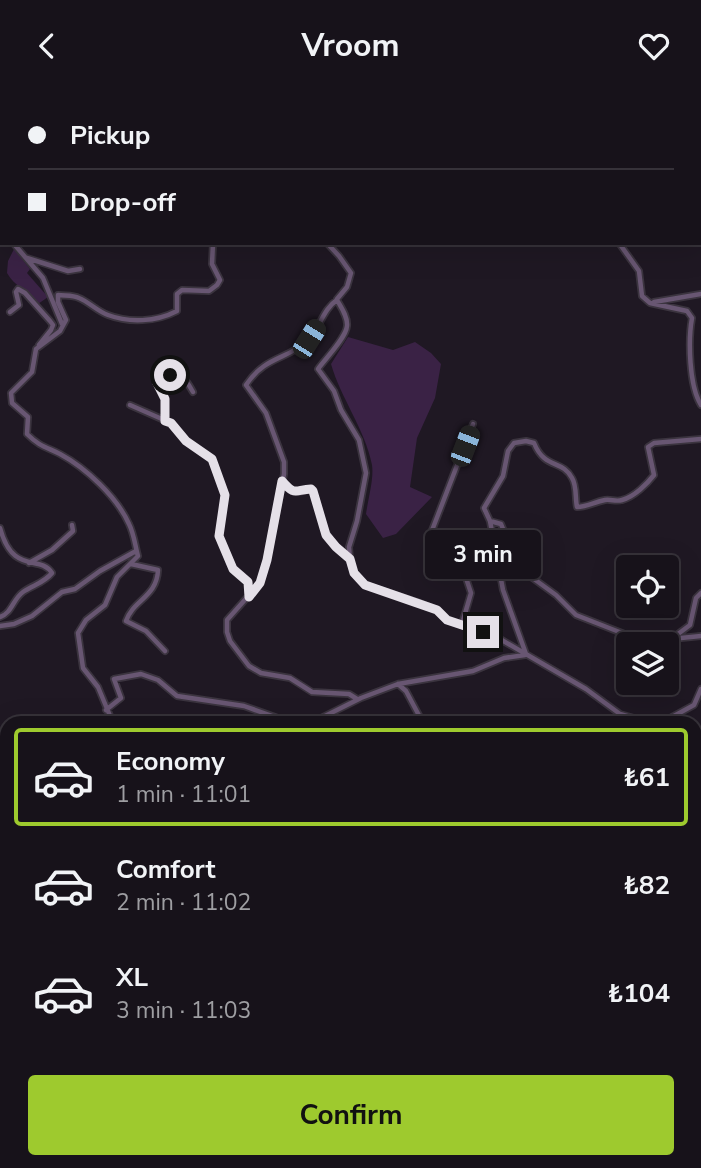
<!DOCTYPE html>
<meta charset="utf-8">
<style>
:root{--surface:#17121a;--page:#201b23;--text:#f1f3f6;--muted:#9e9ea2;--line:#363239;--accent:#9eca2e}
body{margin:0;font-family:"Nunito Sans",sans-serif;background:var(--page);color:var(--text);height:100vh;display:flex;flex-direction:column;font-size:26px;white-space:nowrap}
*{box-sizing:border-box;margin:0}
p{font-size:23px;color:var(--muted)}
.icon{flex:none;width:38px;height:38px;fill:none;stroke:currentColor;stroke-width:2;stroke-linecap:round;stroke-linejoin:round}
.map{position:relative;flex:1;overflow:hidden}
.drawer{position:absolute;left:0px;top:625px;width:702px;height:453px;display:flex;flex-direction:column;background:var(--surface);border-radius:21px 21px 0 0;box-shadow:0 7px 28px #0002,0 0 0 2px var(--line)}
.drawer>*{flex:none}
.guide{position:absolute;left:0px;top:0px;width:702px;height:154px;box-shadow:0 7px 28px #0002,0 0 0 2px var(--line);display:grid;align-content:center;height:154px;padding:0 28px;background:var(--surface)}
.fabs{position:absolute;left:616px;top:464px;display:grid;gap:14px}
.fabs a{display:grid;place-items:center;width:63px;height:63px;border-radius:7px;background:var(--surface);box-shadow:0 7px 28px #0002,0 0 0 2px var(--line);font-size:35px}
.end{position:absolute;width:32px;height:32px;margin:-16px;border:9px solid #e5e0e8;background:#111;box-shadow:0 0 0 4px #111}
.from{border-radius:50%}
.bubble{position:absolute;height:49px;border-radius:7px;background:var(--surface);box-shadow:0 7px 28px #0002,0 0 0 2px var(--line);font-size:23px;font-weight:700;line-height:49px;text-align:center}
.car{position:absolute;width:21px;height:42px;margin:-21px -10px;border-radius:9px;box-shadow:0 0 5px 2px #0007;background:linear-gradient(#222 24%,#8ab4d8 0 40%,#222 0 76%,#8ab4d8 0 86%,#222 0)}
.guide b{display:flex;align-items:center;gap:24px;height:66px;font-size:26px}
.guide b+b{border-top:2px solid var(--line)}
.guide i{width:18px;height:18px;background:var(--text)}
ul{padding:12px 0 0;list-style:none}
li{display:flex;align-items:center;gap:21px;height:98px;margin:0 14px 10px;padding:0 14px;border:4px solid transparent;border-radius:7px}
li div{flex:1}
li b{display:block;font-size:26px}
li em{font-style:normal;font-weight:700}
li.on{border-color:var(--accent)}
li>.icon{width:63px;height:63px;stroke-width:1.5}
.action{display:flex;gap:14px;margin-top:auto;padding:14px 28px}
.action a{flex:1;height:80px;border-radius:7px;background:var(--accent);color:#111;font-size:28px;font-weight:700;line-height:80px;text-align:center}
header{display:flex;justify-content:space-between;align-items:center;height:91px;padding:0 28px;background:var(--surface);font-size:32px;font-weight:700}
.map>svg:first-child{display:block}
.green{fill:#3a2245}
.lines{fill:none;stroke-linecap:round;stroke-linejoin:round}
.stream{stroke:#80618e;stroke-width:2}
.minor-casing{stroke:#3b343f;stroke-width:8}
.minor{stroke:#685672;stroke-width:4.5}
.route{stroke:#e5e0e8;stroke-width:9}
</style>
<header><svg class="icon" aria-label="back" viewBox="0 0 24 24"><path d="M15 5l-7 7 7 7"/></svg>Vroom<svg class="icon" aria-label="heart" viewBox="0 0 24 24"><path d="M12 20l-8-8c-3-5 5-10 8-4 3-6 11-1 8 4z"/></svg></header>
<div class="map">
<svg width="701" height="1077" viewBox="0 0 701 1077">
<rect width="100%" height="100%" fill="#1f1823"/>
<!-- green -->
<path class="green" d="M14 158 30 178 27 182 48 206 38 213C28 200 14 195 7 182L8 170Z
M348 246 393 259 415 251 431 262 441 273 435 307 417 347 410 396 432 406 396 443 383 447 366 423C368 408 374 388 372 374 365 338 341 308 331 273Z"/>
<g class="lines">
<!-- stream -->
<path class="stream" d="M666 0 669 2
M700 152 701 153"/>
<!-- minor casing -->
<g class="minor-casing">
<path id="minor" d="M1 0 2 2
M230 0 232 2
M300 0V2
M130 2 133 0
M164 2 165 0
M0 69 2 70
M327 152 339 165 351 182 347 196 337 208
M619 152 639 180 642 205 650 212 687 220 692 227C688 249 689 295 701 314
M14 153 43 187 62 233
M27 167 68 180 80 178
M654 211 701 203
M10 221 19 214 16 201 18 198 25 202 50 230 53 234 51 239 39 254
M130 314 171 332 186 350 212 368 225 404 219 445 233 478 248 491 249 506
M165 330V308L157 292C177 280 182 281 193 301
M282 390 292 400 298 401 311 398 313 400C325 433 319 444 349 467
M490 430 484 417 503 385 508 360 514 352 526 350 534 352C545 379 562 368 572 387 577 395 575 407 577 416 588 416 594 411 605 409 611 408 616 411 622 409 634 406 647 393 654 384L648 356 654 352 701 348
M0 437C13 485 40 463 52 482 44 492 33 494 23 501 13 508 12 522 0 526
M29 472 52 459 73 440 72 434
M131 473 158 479C157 506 133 509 126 530L146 540 165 560
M462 533 471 502 456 457 431 442 473 333
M0 535 14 533 32 525 62 501 75 498 100 480 136 460
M676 545 681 547 701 545
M526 563 503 499 490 430 501 433 514 465 523 480 556 504 576 524 627 544 658 551 670 549 690 534 696 507 701 502
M398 593 406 600 423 632
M357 608 349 603 312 601 290 587 261 582 249 575 230 550 227 541V529L260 492 267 469 284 383V371L266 322 246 294C266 264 288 269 308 249 320 237 323 218 337 209 341 216 348 226 347 235 346 247 325 268 318 278L334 300 341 319 359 349 366 382 357 430 349 456 350 470 354 482 365 494 417 511 437 519 447 529 500 548 586 598 620 623 651 632
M106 619 121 607 114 588 141 583 158 589 177 605 244 615 292 632
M113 632 98 596 83 577 78 542 86 529 105 514 117 486 138 465C135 454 134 443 129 433 117 406 86 377 60 363 46 356 39 355 27 343L28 326 12 312 11 302 32 281 36 258 60 240 66 229 58 211V204C65 205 73 204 79 207 89 211 97 220 108 224 129 232 156 231 177 220V203L182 199 209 200 217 194 220 189 212 173 213 152
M311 632 361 607 398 593 473 580 504 567 525 564
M661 632 694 614 701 598
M0 695H7
M695 702 701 715
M0 760H7
M0 814H7
M0 820 7 821
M695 837 701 836
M0 888 7 883
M0 963H7
M695 1054 701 1055
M75 1071V1077
M411 1071 415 1077
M555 1071 559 1077
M146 1077 148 1071
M252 1077 257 1071
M300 1077 301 1071
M520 1077V1071
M609 1077V1071"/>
</g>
<!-- minor -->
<use href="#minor" class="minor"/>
</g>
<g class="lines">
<!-- route -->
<path class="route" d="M170 284 157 292 165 308V330L171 332 186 350 212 368 225 404 219 445 233 478 248 491 249 506 260 492 267 469 282 390C295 405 294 399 311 398L313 400 326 444 336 456 350 468 354 482 365 494 437 519 447 529 483 541"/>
</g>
</svg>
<div class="fabs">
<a><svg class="icon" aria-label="locate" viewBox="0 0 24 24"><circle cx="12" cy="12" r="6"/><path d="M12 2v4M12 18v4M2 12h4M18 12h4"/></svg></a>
<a><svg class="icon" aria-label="layers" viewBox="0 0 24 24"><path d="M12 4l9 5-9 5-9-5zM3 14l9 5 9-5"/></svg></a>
</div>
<i class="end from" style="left:170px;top:284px"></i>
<i class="end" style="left:483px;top:541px"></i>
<div class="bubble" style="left:425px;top:439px;width:116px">3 min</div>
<i class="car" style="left:309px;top:248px;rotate:32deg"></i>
<i class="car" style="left:465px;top:355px;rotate:21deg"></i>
<div class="guide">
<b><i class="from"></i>Pickup</b>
<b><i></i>Drop-off</b>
</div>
<section class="drawer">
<ul>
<li class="on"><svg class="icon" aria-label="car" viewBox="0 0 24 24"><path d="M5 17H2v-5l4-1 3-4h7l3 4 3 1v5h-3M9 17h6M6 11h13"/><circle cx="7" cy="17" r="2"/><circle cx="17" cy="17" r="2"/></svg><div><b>Economy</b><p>1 min · 11:01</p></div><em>₺61</em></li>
<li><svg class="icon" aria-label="car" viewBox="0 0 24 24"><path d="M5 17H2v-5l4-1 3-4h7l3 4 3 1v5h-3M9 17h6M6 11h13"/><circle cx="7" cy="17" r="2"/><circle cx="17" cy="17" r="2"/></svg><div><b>Comfort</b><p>2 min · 11:02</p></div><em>₺82</em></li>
<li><svg class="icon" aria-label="car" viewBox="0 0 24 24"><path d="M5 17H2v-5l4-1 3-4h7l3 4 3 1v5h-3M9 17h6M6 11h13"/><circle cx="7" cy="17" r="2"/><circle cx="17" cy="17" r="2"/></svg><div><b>XL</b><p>3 min · 11:03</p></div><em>₺104</em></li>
</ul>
<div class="action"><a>Confirm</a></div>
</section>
</div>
